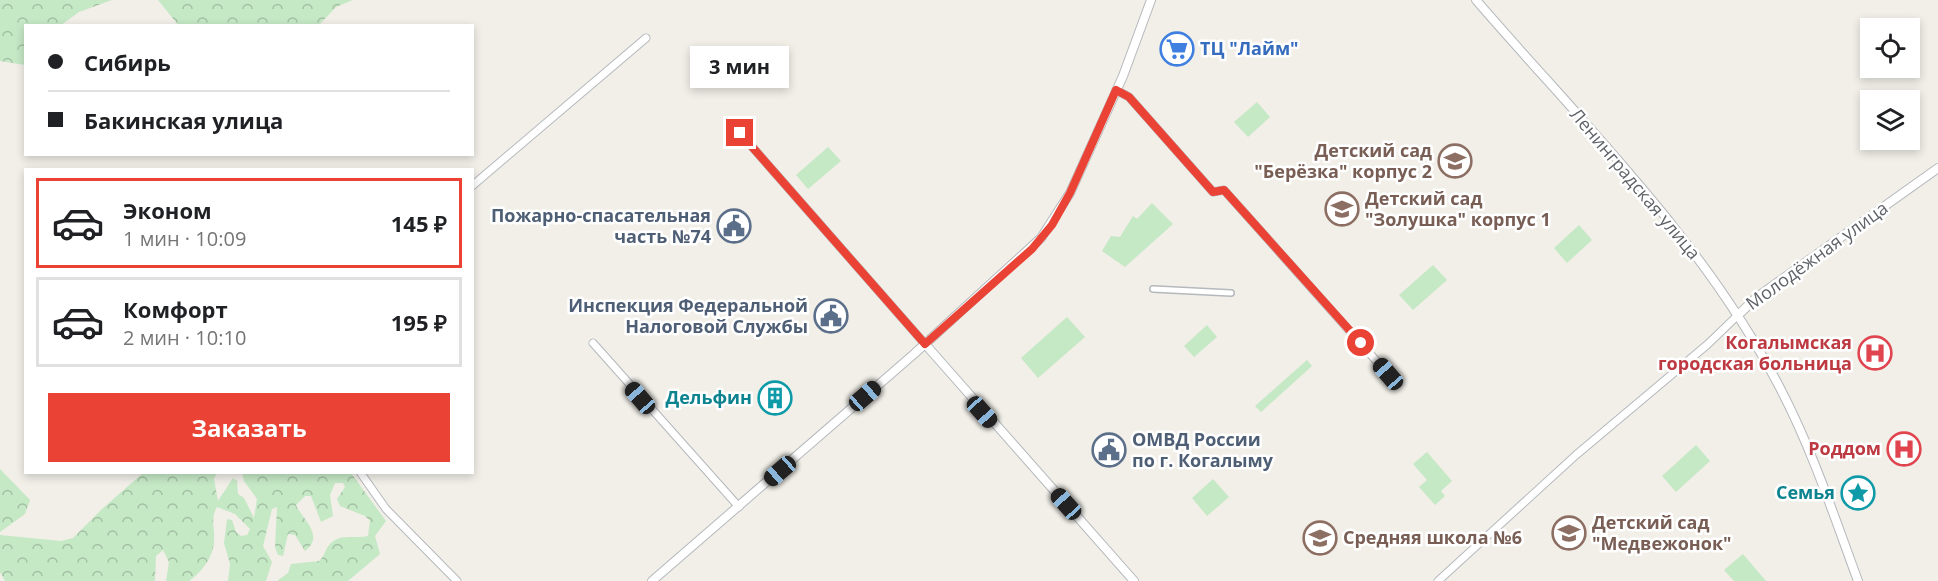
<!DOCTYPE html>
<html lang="ru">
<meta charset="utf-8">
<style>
:root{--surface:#fff;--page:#f2f2f2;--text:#202124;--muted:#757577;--line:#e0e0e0;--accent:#ea4335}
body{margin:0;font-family:"Open Sans",sans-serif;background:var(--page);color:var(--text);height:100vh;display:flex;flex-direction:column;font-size:22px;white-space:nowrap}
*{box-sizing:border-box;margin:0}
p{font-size:20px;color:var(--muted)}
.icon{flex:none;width:33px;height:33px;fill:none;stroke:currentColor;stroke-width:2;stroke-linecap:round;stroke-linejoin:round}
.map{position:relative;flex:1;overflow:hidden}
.drawer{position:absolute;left:24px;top:168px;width:450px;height:306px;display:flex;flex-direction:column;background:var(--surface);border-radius:0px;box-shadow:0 3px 9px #0003}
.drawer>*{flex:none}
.guide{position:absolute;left:24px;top:24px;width:450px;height:132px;border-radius:0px;box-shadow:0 3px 9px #0003;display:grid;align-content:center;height:132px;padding:0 24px;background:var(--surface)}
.buttons{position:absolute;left:1860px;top:18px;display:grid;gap:12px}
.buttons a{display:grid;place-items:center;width:60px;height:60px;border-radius:0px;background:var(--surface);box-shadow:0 3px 9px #0003;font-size:30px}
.end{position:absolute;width:27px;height:27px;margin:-14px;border:8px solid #ea4335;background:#fff;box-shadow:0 0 0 3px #fff}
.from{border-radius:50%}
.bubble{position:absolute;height:42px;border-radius:0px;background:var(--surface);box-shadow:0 3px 9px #0003;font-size:20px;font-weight:700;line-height:42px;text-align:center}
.car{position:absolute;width:18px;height:36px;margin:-18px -9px;border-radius:8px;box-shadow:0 0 4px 2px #0007;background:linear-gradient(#222 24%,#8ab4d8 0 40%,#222 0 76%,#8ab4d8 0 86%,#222 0)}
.guide b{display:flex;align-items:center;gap:21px;height:57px;font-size:22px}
.guide b+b{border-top:2px solid var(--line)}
.guide i{width:15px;height:15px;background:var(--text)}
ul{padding:10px 0 0;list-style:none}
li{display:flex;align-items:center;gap:18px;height:90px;margin:0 12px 9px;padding:0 12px;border:3px solid var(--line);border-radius:0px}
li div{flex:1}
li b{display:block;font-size:22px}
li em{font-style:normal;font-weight:700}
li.current{border-color:var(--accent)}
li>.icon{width:54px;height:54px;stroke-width:1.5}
.primary-button{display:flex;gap:12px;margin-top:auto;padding:12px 24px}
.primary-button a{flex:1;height:69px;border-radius:0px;background:var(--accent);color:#fff;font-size:24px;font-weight:700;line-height:69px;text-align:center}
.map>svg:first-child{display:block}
.forest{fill:url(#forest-crowns)}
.green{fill:#c5e8c5}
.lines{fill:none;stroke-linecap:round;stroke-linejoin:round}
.pedestrian-casing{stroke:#b5b8bc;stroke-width:8}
.minor-casing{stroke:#b5b8bc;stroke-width:9}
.tertiary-casing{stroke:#b5b8bc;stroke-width:10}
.pedestrian{stroke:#fff;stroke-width:5}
.minor{stroke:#fff;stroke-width:7}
.tertiary{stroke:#fff;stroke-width:8}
.route{stroke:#ea4335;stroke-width:8}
.labels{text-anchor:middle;stroke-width:5;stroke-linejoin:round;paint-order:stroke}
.shop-label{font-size:18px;font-weight:bold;fill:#366cbe;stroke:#fff;text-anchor:start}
.education-label{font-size:18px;font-weight:bold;fill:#785e54;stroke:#fff;text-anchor:start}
.street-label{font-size:18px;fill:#5f6368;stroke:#fff}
.service-label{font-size:18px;font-weight:bold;fill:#4e5e75;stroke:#fff;text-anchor:end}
.health-label{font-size:18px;font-weight:bold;fill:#be3a42;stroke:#fff;text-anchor:end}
.culture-label{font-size:18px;font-weight:bold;fill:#0d838f;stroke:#fff;text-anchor:end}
</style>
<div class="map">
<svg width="1938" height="581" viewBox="0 0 1938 581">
<defs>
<pattern id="forest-crowns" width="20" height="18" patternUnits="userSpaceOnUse" patternTransform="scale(1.5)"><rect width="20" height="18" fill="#c5e8c5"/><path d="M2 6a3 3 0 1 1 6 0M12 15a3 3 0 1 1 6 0" fill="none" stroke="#a3c0a4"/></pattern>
</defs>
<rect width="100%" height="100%" fill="#f1efe8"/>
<!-- forest -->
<path class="forest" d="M0 0H112L79 12 61 25 26 26 25 65 0 61Z
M158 0H353L336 7 319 25 179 26Z
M0 469 30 500 25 514 0 532Z
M143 473H217L214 479 218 501 233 478 237 481 238 494 244 498 254 518 257 499 244 481 242 473H351L386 521 375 536 380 554 348 581H277L288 573 291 564 319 561C325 556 325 549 330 544 340 533 355 539 368 536L370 521 365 516 340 506 337 499 345 487 343 483H335L330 495 333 516 321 522 311 496H305L296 505C301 518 326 535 305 551L295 535 288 534 283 556 278 555 275 547 277 507 272 509 263 546 272 562 266 581H228L230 564 224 543 227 519 232 520 236 532 241 536 247 535 250 529 235 514 217 507C210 519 215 528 214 540 214 556 202 572 189 581H166L169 562 163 550 156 556 155 581H5L0 572V535L61 541 73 538 103 508Z"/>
<!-- green -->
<path class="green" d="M1257 102 1270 117 1248 137 1234 122Z
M828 147 841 161 808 189 796 175Z
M1152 203 1173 224 1125 267 1102 251 1111 236 1120 237 1133 216 1137 219Z
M1579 225 1592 240 1567 263 1554 248Z
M1433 265 1447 280 1413 310 1399 295Z
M1067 317 1085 337 1038 378 1021 358Z
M1207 325 1217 337 1194 357 1184 346Z
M1307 360 1312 366 1261 412 1255 406Z
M1696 445 1710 461 1676 492 1662 476Z
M1427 452 1452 481 1441 491 1445 496 1435 505 1419 487 1427 480 1413 464Z
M1213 479 1229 497 1207 516 1192 498Z
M1743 554 1766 581H1734L1724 570Z"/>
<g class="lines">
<!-- pedestrian casing -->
<g class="pedestrian-casing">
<path id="pedestrian" d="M1153 289 1231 293"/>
</g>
<!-- minor casing -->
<g class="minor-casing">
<path id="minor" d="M1116 90 1129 97 1213 192 1224 190 1388 374
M740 133 925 344
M472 186 646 38
M593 343 739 507
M360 472 386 509 457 581
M1438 581 1576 455 1708 344 1737 316"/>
</g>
<!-- tertiary casing -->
<g class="tertiary-casing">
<path id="tertiary" d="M1476 0C1583 124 1704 241 1780 388 1812 449 1834 516 1858 581
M1737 316 1757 297 1938 168
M925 344 1134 581
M652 581 914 354 1041 238 1070 193 1123 76 1151 0"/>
</g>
<!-- pedestrian -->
<use href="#pedestrian" class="pedestrian"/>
<!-- minor -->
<use href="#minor" class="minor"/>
<!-- tertiary -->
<use href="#tertiary" class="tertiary"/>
</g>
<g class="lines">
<!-- route -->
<path class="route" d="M740 133 925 344 1032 249 1052 225 1070 193 1116 90 1129 97 1213 192 1224 190 1361 343"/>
</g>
<!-- icons -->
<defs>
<g id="supermarket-ring" transform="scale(1.725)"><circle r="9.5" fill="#fff" stroke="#3f7fe0" stroke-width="1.5"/><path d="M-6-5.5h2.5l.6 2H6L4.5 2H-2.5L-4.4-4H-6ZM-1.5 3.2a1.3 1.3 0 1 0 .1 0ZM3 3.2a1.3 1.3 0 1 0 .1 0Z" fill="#3f7fe0"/></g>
<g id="school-ring" transform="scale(1.725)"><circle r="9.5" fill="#fff" stroke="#8d6e63" stroke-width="1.5"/><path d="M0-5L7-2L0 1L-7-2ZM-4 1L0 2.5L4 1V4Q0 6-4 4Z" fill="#8d6e63"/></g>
<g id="civic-ring" transform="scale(1.725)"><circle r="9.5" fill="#fff" stroke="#5c6f8a" stroke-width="1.5"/><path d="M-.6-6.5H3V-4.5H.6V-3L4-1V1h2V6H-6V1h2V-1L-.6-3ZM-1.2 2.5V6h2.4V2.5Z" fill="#5c6f8a"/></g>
<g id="hospital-ring" transform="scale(1.725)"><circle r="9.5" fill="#fff" stroke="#e0444e" stroke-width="1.5"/><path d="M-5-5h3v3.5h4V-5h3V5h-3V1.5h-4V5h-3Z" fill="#e0444e"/></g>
<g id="building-ring" transform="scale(1.725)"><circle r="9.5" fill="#fff" stroke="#0f9aa8" stroke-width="1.5"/><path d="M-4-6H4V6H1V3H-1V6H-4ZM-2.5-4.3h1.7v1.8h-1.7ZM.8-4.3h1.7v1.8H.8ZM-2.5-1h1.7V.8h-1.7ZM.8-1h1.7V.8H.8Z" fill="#0f9aa8"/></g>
<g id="sight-ring" transform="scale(1.725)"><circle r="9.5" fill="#fff" stroke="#0f9aa8" stroke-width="1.5"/><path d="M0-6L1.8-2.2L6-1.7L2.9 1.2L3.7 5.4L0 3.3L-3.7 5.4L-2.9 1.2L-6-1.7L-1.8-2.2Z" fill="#0f9aa8"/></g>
</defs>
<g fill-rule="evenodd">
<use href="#supermarket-ring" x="1177" y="49"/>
<use href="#school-ring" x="1455" y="161"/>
<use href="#school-ring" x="1342" y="209"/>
<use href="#civic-ring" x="734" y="226"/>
<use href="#civic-ring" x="831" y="316"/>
<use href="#hospital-ring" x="1875" y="353"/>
<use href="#building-ring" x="775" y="398"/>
<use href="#hospital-ring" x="1904" y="449"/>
<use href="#civic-ring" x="1109" y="450"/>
<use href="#sight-ring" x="1858" y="493"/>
<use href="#school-ring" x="1569" y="533"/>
<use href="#school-ring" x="1320" y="538"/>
</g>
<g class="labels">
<!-- shop labels -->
<g class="shop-label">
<text x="1200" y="55">ТЦ "Лайм"</text>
</g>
<!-- education labels -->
<g class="education-label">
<text x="1432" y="157" text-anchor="end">Детский сад<tspan x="1432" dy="21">"Берёзка" корпус 2</tspan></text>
<text x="1365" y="205">Детский сад<tspan x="1365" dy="21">"Золушка" корпус 1</tspan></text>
<text x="1592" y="529">Детский сад<tspan x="1592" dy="21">"Медвежонок"</tspan></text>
<text x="1343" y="544">Средняя школа №6</text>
</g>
<!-- street labels -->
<g class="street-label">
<text transform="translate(1635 184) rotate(50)" y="6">Ленинградская улица</text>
<text transform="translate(1817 256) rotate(-36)" y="6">Молодёжная улица</text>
</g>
<!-- service labels -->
<g class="service-label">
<text x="711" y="222">Пожарно-спасательная<tspan x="711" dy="21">часть №74</tspan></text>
<text x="808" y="312">Инспекция Федеральной<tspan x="808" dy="21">Налоговой Службы</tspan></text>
<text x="1132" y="446" text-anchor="start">ОМВД России<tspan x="1132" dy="21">по г. Когалыму</tspan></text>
</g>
<!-- health labels -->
<g class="health-label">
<text x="1852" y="349">Когалымская<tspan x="1852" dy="21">городская больница</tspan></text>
<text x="1881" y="455">Роддом</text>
</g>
<!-- culture labels -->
<g class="culture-label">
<text x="752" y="404">Дельфин</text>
<text x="1835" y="499">Семья</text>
</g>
</g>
</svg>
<div class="buttons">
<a><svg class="icon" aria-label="locate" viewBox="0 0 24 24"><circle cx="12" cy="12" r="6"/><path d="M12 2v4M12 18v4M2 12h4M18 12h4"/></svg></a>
<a><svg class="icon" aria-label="layers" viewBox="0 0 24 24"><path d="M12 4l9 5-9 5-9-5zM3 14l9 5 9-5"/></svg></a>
</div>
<i class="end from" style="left:1361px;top:343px"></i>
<i class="end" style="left:740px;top:133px"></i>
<div class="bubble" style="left:690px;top:46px;width:99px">3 мин</div>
<i class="car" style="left:1388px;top:374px;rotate:319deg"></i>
<i class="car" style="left:865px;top:396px;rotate:49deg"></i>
<i class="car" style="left:640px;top:398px;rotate:319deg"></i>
<i class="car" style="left:982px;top:412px;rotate:138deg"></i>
<i class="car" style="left:780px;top:471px;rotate:229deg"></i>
<i class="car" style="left:1066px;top:504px;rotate:318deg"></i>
<div class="guide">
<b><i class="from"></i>Сибирь</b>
<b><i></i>Бакинская улица</b>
</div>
<section class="drawer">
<ul>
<li class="current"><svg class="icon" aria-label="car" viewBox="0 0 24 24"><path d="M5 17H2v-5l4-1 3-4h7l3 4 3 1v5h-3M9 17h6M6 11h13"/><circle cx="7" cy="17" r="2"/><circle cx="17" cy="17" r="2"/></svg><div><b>Эконом</b><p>1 мин · 10:09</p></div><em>145 ₽</em></li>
<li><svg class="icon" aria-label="car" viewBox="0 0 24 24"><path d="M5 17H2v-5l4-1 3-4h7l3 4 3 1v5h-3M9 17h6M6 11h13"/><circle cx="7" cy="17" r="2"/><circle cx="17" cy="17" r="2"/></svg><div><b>Комфорт</b><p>2 мин · 10:10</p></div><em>195 ₽</em></li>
</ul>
<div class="primary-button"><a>Заказать</a></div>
</section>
</div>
